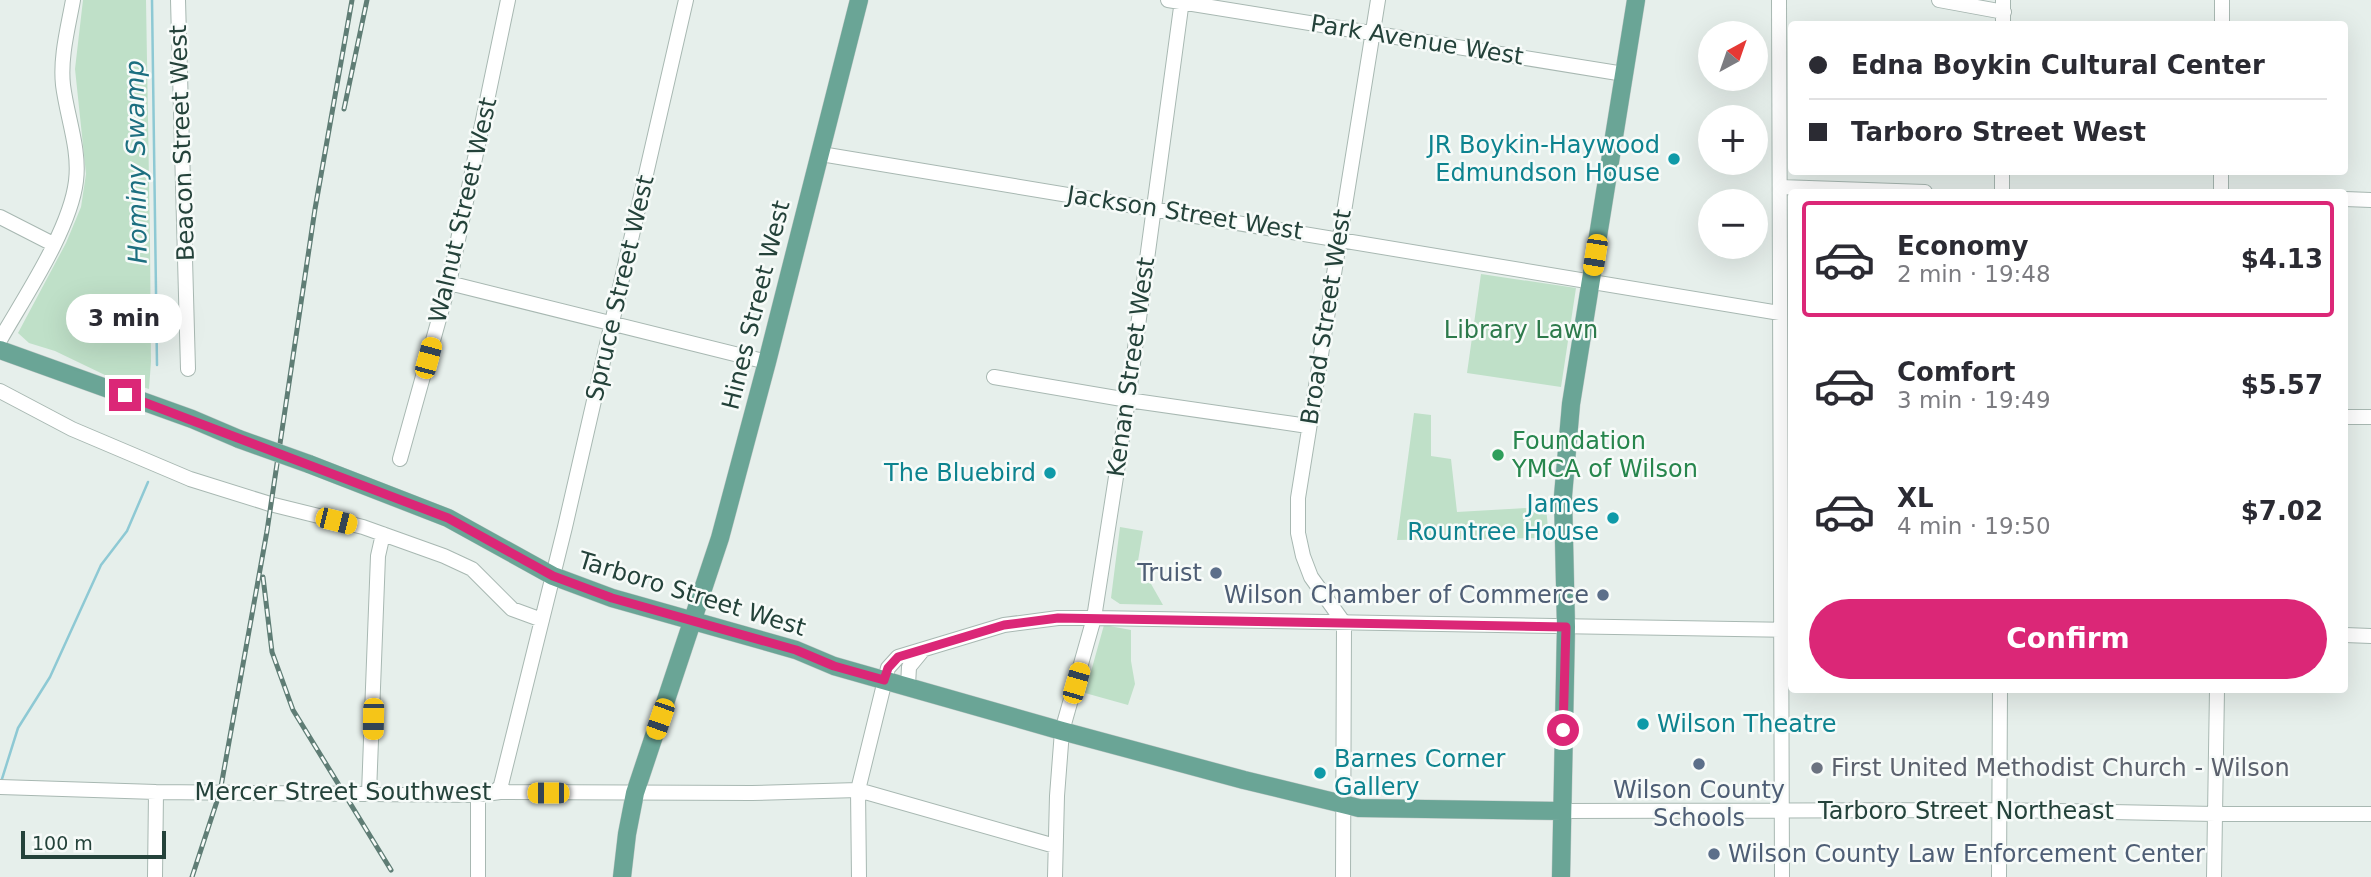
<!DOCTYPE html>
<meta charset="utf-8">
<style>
:root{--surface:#fff;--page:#f2f2f3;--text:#2b2b33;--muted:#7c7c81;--line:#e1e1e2;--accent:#db2777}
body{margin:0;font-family:"DejaVu Sans",sans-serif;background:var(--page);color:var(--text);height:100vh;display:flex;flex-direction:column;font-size:26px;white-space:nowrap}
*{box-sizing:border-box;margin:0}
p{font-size:23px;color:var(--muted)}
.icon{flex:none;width:38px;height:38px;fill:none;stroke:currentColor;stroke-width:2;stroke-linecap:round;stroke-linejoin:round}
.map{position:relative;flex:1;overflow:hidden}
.side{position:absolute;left:1788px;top:189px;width:560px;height:504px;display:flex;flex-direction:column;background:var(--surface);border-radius:7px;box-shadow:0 7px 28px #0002}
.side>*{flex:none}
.banner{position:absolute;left:1788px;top:21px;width:560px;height:154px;border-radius:7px;box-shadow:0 7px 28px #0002;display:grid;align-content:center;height:154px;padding:0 21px;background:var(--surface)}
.needle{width:46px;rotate:40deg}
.fabs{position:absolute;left:1698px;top:21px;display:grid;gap:14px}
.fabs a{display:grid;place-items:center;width:70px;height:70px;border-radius:50%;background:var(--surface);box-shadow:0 7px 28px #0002;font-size:35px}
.scale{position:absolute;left:21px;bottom:18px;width:145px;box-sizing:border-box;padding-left:7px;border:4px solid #24423a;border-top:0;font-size:19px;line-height:24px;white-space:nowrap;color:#24423a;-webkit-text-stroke:5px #f7fbf9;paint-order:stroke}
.end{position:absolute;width:32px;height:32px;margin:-16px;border:9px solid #db2777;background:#fff;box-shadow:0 0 0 4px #fff}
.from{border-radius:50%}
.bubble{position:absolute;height:49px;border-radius:24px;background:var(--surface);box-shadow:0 7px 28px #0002;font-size:23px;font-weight:600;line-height:49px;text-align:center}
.car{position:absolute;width:21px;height:42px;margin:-21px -10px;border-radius:9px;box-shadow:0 0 5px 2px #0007;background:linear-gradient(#f5c518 24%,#345 0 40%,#f5c518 0 76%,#345 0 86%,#f5c518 0)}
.banner b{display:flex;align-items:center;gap:24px;height:66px;font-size:26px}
.banner b+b{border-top:2px solid var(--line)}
.banner i{width:18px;height:18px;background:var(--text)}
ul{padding:12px 0 0;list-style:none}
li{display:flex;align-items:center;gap:21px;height:116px;margin:0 14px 10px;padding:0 7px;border:4px solid transparent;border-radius:7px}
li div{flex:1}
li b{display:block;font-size:26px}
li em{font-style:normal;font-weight:600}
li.current{border-color:var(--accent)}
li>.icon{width:63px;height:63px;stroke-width:1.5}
.cta{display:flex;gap:14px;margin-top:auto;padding:14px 21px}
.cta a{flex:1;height:80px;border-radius:42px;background:var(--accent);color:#fff;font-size:28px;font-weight:600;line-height:80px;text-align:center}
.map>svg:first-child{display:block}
.green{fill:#bfe0c8}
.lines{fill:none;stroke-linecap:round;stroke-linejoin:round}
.stream{stroke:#8ec9d4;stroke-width:2.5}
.minor-casing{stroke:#a8b8b2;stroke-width:16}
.major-casing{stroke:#c2cac8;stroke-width:19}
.minor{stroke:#fff;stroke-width:14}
.major{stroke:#6aa596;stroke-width:18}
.rail-casing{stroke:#5f7d75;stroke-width:5}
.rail{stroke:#f7fbf9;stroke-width:2.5;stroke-dasharray:8;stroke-linecap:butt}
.major-bridge-casing{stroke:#c2cac8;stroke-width:19;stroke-linecap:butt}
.major-bridge{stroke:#6aa596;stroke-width:18}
.route{stroke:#db2777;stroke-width:9}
.culture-dot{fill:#0f9aa8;stroke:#f7fbf9;stroke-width:2.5}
.leisure-dot{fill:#2e9e5b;stroke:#f7fbf9;stroke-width:2.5}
.service-dot{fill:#5c6f8a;stroke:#f7fbf9;stroke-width:2.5}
.worship-dot{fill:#6b7280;stroke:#f7fbf9;stroke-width:2.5}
.labels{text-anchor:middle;stroke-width:5;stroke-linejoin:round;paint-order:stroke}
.street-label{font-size:24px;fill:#24423a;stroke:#f7fbf9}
.culture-label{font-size:24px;fill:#0d838f;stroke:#f7fbf9;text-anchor:end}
.park-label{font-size:24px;fill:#2d7a4b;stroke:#f7fbf9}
.leisure-label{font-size:24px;fill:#27864d;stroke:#f7fbf9;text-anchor:start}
.service-label{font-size:24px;fill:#4e5e75;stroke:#f7fbf9;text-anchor:end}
.worship-label{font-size:24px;fill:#5b616d;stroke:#f7fbf9;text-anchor:start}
.water-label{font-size:26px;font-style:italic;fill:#1c6f80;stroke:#f7fbf9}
</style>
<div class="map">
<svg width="2371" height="877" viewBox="0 0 2371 877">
<rect width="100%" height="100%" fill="#e6efeb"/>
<!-- green -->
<path class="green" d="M83 0H146L150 241 151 362 149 389 107 376 55 351 29 343 18 333 66 243 81 207 86 174 75 69Z
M1481 274 1576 288 1561 387 1467 373Z
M1414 413 1431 415V456L1451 459 1457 512 1546 507 1549 538 1397 540Z
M1120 527 1143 531 1138 561 1163 605 1120 604 1111 598Z
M1104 625 1131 630V661L1135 684 1128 705 1085 693Z"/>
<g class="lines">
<!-- stream -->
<path class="stream" d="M152 0 157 365
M1 782 18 728 50 677 101 565 127 531 148 482"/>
<!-- minor casing -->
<g class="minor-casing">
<path id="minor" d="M178 0 188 369
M1168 0 1624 74
M1779 0 1782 877
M1939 0 2004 12
M2003 0V24
M2222 24V0
M821 154 1780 313
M1780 187 1925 192
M2002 192V172
M2221 192V172
M2345 199 2371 200
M0 217 53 244
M449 283 767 362
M0 340C25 296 70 230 76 181 80 149 67 117 63 85 60 57 68 28 73 0
M994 377 1128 400 1308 426
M0 391 72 429 190 479 270 504 363 527 444 556 472 569 512 609 542 620
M2345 417H2371
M400 459 449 283 508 0
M2345 635 2371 636
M908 685 909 667 923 650
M0 787 156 792 478 795 500 792 752 793 858 790 1055 846
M496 792 501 785 565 527 686 0
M369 793 378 556 383 534
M478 795V877
M1562 811 1999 810 2215 814H2371
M155 877 156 792
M859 877 858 790 888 668 898 657 1004 625 1058 618H1094L1792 630
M1055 877 1057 796 1062 731 1094 618 1128 400 1182 0
M1343 877 1344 623 1311 577 1303 556 1298 533V498L1378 0
M1999 877 2000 690
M2214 877 2217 690"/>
</g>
<!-- major casing -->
<g class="major-casing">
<path id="major" d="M0 350 192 419 239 439
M309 464 448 518 553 576 612 598 796 650 834 666 1062 731 1244 780 1359 808 1562 811
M622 877 627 834 635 793 720 538 767 362 859 0
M1561 877 1566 627 1563 496 1571 404 1636 0"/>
</g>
<!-- minor -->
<use href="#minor" class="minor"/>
<!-- major -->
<use href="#major" class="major"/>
<!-- rail casing -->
<g class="rail-casing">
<path id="rail" d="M344 109 367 0
M263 577 272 652 293 710 391 870
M192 877 220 792 267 531 315 209 352 0"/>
</g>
<!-- rail -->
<use href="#rail" class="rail"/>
<!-- major-bridge casing -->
<g class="major-bridge-casing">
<path id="major-bridge" d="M239 439 309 464"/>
</g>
<!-- major-bridge -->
<use href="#major-bridge" class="major-bridge"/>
</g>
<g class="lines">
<!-- route -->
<path class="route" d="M125 395 448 518 553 576 612 598 796 650 834 666 884 680 888 668 898 657 1004 625 1058 618 1566 627 1563 730"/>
</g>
<!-- markers -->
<g class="culture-dot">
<circle cx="1674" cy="159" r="7"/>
<circle cx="1050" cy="473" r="7"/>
<circle cx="1613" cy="518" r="7"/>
<circle cx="1643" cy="724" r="7"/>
<circle cx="1320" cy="773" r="7"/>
</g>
<circle class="leisure-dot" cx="1498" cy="455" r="7"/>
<g class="service-dot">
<circle cx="1216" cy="573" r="7"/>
<circle cx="1603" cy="595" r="7"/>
<circle cx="1699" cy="764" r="7"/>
<circle cx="1714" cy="854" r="7"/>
</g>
<circle class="worship-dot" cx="1817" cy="768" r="7"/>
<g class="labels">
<!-- street labels -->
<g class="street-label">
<text transform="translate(1417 40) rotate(9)" y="8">Park Avenue West</text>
<text transform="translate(182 143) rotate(-92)" y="8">Beacon Street West</text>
<text transform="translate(463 210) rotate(-77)" y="8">Walnut Street West</text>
<text transform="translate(1185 213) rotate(9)" y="8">Jackson Street West</text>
<text transform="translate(620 288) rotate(-77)" y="8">Spruce Street West</text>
<text transform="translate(756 305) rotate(-76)" y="8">Hines Street West</text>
<text transform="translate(1326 317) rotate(-81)" y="8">Broad Street West</text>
<text transform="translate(1131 367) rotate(-82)" y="8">Kenan Street West</text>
<text transform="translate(692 594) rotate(17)" y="8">Tarboro Street West</text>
<text x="343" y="800">Mercer Street Southwest</text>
<text x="1966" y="819">Tarboro Street Northeast</text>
</g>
<!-- culture labels -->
<g class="culture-label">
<text x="1660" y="153">JR Boykin-Haywood<tspan x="1660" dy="28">Edmundson House</tspan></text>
<text x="1036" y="481">The Bluebird</text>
<text x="1599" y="512">James<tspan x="1599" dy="28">Rountree House</tspan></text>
<text x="1657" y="732" text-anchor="start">Wilson Theatre</text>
<text x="1334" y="767" text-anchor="start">Barnes Corner<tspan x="1334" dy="28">Gallery</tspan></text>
</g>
<!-- park labels -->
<g class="park-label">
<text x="1521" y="338">Library Lawn</text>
</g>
<!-- leisure labels -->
<g class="leisure-label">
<text x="1512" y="449">Foundation<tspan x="1512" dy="28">YMCA of Wilson</tspan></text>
</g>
<!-- service labels -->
<g class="service-label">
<text x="1202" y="581">Truist</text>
<text x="1589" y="603">Wilson Chamber of Commerce</text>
<text x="1699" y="798" text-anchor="middle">Wilson County<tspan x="1699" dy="28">Schools</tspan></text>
<text x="1728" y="862" text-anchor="start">Wilson County Law Enforcement Center</text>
</g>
<!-- worship labels -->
<g class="worship-label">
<text x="1831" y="776">First United Methodist Church - Wilson</text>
</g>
<!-- water labels -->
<g class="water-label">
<text transform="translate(136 162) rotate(-91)" y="9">Hominy Swamp</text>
</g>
</g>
</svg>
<div class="fabs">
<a><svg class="needle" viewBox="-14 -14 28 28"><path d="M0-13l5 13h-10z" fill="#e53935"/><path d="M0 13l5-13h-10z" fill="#7c7c81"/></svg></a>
<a>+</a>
<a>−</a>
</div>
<div class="scale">100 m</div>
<i class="end from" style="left:1563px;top:730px"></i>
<i class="end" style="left:125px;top:395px"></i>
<div class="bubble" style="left:66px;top:294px;width:116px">3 min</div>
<i class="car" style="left:1595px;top:255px;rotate:189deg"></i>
<i class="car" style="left:428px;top:358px;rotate:15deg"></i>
<i class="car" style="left:336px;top:521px;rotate:104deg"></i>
<i class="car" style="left:1076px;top:683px;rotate:16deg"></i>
<i class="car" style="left:373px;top:719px;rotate:181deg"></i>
<i class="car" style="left:660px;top:719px;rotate:199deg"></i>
<i class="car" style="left:548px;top:793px;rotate:270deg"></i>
<div class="banner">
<b><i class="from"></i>Edna Boykin Cultural Center</b>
<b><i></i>Tarboro Street West</b>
</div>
<section class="side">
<ul>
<li class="current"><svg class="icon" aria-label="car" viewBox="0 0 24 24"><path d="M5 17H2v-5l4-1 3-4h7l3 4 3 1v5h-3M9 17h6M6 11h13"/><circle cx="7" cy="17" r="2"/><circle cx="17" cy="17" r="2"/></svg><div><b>Economy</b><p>2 min · 19:48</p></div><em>$4.13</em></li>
<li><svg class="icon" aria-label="car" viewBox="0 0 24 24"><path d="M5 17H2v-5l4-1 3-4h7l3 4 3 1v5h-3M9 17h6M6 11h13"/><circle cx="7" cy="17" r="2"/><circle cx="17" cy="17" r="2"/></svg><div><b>Comfort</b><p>3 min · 19:49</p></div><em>$5.57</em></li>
<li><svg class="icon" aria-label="car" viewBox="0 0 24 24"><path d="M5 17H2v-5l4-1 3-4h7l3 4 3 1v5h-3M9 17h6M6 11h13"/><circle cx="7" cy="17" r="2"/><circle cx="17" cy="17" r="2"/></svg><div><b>XL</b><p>4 min · 19:50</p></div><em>$7.02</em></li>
</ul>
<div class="cta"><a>Confirm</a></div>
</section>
</div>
